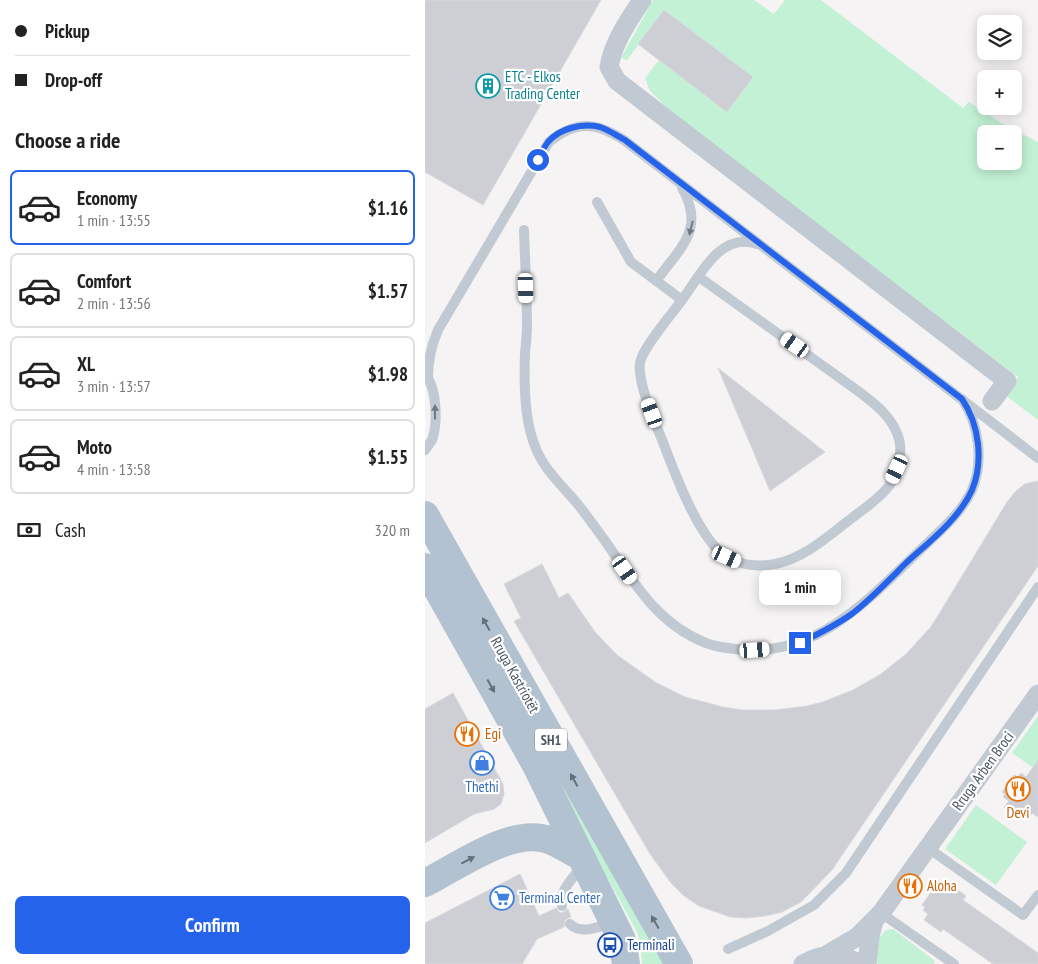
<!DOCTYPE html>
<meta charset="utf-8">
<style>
:root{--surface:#fff;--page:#f2f2f2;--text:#222;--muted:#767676;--line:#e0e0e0;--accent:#2563eb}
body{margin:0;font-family:"PT Sans Narrow",sans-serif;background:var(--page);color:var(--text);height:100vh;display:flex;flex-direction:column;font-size:19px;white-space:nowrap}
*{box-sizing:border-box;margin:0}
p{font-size:16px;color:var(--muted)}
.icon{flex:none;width:28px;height:28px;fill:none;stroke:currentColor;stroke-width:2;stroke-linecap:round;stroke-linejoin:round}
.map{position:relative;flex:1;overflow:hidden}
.side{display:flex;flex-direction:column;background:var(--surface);width:425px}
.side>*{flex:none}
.guide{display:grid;align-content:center;height:110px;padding:0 15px;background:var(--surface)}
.tools{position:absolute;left:552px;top:15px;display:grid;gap:10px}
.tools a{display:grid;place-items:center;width:45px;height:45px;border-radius:8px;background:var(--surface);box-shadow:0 2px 12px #0003;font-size:25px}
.end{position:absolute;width:22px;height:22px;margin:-11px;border:6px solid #2563eb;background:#fff;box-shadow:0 0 0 2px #fff}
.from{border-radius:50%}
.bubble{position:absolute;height:35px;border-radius:8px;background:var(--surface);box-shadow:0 2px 12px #0003;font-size:16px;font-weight:600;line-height:35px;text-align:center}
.car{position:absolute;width:15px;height:30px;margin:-15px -8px;border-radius:6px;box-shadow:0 0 4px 1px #0007;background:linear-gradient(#fff 24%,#345 0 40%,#fff 0 76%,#345 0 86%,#fff 0)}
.guide b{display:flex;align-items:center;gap:18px;height:48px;font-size:19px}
.guide b+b{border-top:1px solid var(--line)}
.guide i{width:12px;height:12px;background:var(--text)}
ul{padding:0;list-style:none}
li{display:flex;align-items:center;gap:15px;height:75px;margin:0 10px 8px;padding:0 5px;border:2px solid var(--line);border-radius:8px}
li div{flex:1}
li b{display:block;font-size:19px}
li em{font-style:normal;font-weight:600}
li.on{border-color:var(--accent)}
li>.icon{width:45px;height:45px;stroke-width:1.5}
h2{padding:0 15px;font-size:22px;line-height:60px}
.pay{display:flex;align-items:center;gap:12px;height:55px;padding:0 15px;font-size:19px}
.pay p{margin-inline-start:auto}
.action{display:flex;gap:10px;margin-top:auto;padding:10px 15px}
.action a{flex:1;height:58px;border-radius:8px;background:var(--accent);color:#fff;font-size:20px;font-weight:600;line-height:58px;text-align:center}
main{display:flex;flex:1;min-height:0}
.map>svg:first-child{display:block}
.green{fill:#c3f1d5;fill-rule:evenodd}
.building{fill:#cdcfd5;stroke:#d7d9de}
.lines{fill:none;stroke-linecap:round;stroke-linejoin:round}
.lane{stroke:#c1cad2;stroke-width:10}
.street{stroke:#c1cad2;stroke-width:19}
.primary{stroke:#b3c2d1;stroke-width:28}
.oneway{fill:#6e7983}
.oneway2{fill:#64717d}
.route{stroke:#2563eb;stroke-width:6}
.labels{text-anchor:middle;stroke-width:4.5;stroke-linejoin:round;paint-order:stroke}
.shield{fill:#fff;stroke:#808990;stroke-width:1}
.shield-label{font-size:14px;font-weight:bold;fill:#4a5661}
.culture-label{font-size:15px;fill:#0d838f;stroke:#fff;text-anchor:start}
.street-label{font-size:15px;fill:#4a5661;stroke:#fff}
.food-label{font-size:15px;fill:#c56008;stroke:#fff;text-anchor:start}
.shop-label{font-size:15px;fill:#366cbe;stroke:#fff}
.transit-label{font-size:15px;fill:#164399;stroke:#fff;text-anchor:start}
</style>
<main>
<section class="side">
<div class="guide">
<b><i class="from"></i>Pickup</b>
<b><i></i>Drop-off</b>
</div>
<h2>Choose a ride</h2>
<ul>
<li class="on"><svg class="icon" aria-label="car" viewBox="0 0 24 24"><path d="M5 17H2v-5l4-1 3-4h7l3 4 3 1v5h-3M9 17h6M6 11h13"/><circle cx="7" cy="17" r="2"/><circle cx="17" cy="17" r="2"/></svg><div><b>Economy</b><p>1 min · 13:55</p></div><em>$1.16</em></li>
<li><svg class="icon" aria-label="car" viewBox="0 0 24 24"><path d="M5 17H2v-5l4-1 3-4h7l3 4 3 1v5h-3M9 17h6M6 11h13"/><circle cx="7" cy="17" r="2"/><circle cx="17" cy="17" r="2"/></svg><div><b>Comfort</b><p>2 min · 13:56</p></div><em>$1.57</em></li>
<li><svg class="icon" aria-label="car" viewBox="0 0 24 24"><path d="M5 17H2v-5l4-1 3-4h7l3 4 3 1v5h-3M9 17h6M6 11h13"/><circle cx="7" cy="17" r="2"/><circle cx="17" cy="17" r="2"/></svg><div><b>XL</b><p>3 min · 13:57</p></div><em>$1.98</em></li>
<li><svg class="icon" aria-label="car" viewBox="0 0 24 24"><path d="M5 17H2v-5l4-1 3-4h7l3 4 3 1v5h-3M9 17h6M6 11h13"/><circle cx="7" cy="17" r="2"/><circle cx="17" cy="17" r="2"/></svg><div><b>Moto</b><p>4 min · 13:58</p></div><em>$1.55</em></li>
</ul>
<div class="pay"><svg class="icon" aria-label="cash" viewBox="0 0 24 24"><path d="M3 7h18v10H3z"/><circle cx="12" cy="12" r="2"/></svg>Cash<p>320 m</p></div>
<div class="action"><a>Confirm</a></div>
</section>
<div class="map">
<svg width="613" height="964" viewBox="0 0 613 964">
<rect width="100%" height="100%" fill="#f5f3f3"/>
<!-- green -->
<path class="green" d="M228 0H329L349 14 360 0H396L538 108 544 102 578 124 613 142V420L580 395 593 377 246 112 225 91 220 78 234 60 302 112 328 77 239 10 202 60 196 58ZM561 134H589V161H561Z
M0 530 241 964H217L216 947 212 932 0 544Z
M613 716V771L587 753Z
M551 805 602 842 571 885 520 849Z
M468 929 510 961 509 964H453C446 952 452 939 461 930Z"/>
<!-- building -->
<path class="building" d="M0 0H176L58 205 0 172Z
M239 10 328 77 302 112 213 44Z
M293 368 400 452 345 491Z
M613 481V566L407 870 376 902 357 912 340 916 322 918 305 917 274 906 259 896 246 883 225 854 89 621 96 618 79 584 117 564 134 598 143 593 170 632 192 655 230 682 260 697 298 707 317 710H350L382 706 398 702 428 690 456 674 481 654 505 628 514 614 582 502 591 491 600 484Z
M28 693 78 784 79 794 76 804 69 809 49 814 0 843V709Z
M613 760V817L607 813 605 817 600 813 596 819 579 807 584 801 578 797 580 794 577 792 589 775 593 777 596 773 601 777Z
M95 874 114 916 131 908 134 912 137 913 143 909 146 917 140 920 139 927 112 939 97 964H0V923Z
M525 884 541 896 538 900 613 953V964H568L518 929 516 932 499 920 503 914 498 910 500 907 497 905 509 888 513 890 515 886 521 890Z"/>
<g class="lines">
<!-- lane -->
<path class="lane" d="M172 202 206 262 257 300C247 314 217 348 215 363 212 385 233 428 241 450 252 479 276 542 302 557 317 566 333 567 350 564 380 558 403 536 427 518 440 508 454 499 464 486 472 474 478 453 474 439 468 417 450 404 433 391L274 277
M99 230C100 262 102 294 102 326 102 335 101 344 100 353 99 379 99 409 106 434 114 465 131 479 151 502 160 513 169 526 178 538 208 580 230 623 281 643 294 648 308 649 322 650 394 653 442 601 490 555 510 535 535 516 547 490 559 461 554 424 537 399
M231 281C255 248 281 229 257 188
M257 300C275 276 295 231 332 244
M0 374C12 388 13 423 7 440 5 443 2 447 0 450
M3 378C3 359 6 346 13 330L124 142C151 120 171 122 199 140L613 458
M503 848 598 915 613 895
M137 906C133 891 150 876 158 865
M456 913 529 964
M145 924C156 935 173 927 186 923
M303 949 343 931 389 905 421 873 613 587"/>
<!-- street -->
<path class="street" d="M217 0C203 21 188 43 184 67L192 81 582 381 567 401
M403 954 432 937 456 913 613 694
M378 964C397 953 416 952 434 964
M442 964 445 937 449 921"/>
<!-- primary -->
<path class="primary" d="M0 515 254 964
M0 567 112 767 197 940 201 964
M0 883C32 867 88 826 124 840 135 844 145 851 155 856"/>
</g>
<!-- one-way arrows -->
<defs><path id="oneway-solid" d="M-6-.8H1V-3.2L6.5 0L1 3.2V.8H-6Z" transform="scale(1.25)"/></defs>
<g class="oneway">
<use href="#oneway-solid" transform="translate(266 228) rotate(104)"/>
<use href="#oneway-solid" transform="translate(10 412) rotate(-90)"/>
</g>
<g class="oneway2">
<use href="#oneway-solid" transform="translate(61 624) rotate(-119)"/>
<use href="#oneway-solid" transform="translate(66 686) rotate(61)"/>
<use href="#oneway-solid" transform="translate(149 780) rotate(-119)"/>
<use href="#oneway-solid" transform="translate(43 860) rotate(-28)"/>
<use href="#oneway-solid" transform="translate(230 922) rotate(-120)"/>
</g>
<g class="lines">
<!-- route -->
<path class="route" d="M113 160C116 154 119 147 123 142 135 128 157 123 175 127 184 130 192 136 200 140L537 399C554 424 559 461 547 490 534 519 504 542 481 563 464 580 447 598 428 613 412 625 393 634 375 643"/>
</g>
<!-- icons -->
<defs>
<g id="building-ring" transform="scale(1.25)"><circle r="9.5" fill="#fff" stroke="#0f9aa8" stroke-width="1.5"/><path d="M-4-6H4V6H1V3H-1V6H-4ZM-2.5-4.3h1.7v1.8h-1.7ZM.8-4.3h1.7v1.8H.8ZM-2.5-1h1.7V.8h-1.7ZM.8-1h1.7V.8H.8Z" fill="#0f9aa8"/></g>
<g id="restaurant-ring" transform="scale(1.25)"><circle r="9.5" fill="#fff" stroke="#e8710a" stroke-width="1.5"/><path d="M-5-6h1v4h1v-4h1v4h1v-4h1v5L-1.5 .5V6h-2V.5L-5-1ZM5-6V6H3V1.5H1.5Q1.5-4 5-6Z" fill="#e8710a"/></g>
<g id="shop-ring" transform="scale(1.25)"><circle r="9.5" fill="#fff" stroke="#3f7fe0" stroke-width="1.5"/><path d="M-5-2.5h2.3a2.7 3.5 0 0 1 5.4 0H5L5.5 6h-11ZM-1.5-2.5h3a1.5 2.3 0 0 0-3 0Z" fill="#3f7fe0"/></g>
<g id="supermarket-ring" transform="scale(1.25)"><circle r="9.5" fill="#fff" stroke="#3f7fe0" stroke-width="1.5"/><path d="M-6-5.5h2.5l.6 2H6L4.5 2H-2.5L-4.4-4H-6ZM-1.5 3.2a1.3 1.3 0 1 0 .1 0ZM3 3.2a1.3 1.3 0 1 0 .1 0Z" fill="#3f7fe0"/></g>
<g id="bus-ring" transform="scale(1.25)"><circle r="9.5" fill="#fff" stroke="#1a4fb4" stroke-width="1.5"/><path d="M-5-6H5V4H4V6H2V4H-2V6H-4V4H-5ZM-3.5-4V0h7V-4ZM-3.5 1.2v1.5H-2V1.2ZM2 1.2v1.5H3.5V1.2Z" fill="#1a4fb4"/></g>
</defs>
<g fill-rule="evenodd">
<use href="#building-ring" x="63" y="86"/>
<use href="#restaurant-ring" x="42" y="734"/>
<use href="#shop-ring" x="57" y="763"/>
<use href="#restaurant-ring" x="593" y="789"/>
<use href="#restaurant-ring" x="485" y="886"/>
<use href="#supermarket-ring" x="77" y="898"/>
<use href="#bus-ring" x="185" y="945"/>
</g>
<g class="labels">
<!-- shield labels -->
<rect class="shield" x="110" y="728.5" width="32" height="23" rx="4"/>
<g class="shield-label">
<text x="126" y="745">SH1</text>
</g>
<!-- culture labels -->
<g class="culture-label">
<text x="80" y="82">ETC - Elkos<tspan x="80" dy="17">Trading Center</tspan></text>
</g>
<!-- street labels -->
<g class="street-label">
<text transform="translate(90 675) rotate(61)" y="5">Rruga Kastriotët</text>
<text transform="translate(558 771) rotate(-54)" y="5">Rruga Arben Broci</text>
</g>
<!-- food labels -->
<g class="food-label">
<text x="60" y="739">Egi</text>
<text x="593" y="818" text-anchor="middle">Devi</text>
<text x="502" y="891">Aloha</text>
</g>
<!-- shop labels -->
<g class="shop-label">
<text x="57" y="792">Thethi</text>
<text x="94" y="903" text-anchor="start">Terminal Center</text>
</g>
<!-- transit labels -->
<g class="transit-label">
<text x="202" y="950">Terminali</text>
</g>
</g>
</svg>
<div class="tools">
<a><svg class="icon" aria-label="layers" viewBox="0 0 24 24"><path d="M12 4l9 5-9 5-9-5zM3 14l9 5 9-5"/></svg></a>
<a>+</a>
<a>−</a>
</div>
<i class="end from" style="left:113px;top:160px"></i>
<i class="end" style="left:375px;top:643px"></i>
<div class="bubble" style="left:334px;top:570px;width:82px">1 min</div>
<i class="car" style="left:101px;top:288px;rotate:178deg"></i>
<i class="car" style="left:370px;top:345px;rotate:305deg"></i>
<i class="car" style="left:227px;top:413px;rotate:340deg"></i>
<i class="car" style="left:472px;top:469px;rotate:205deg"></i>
<i class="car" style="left:302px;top:557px;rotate:114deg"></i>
<i class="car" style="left:200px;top:570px;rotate:145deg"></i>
<i class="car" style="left:330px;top:650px;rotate:86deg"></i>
</div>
</main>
